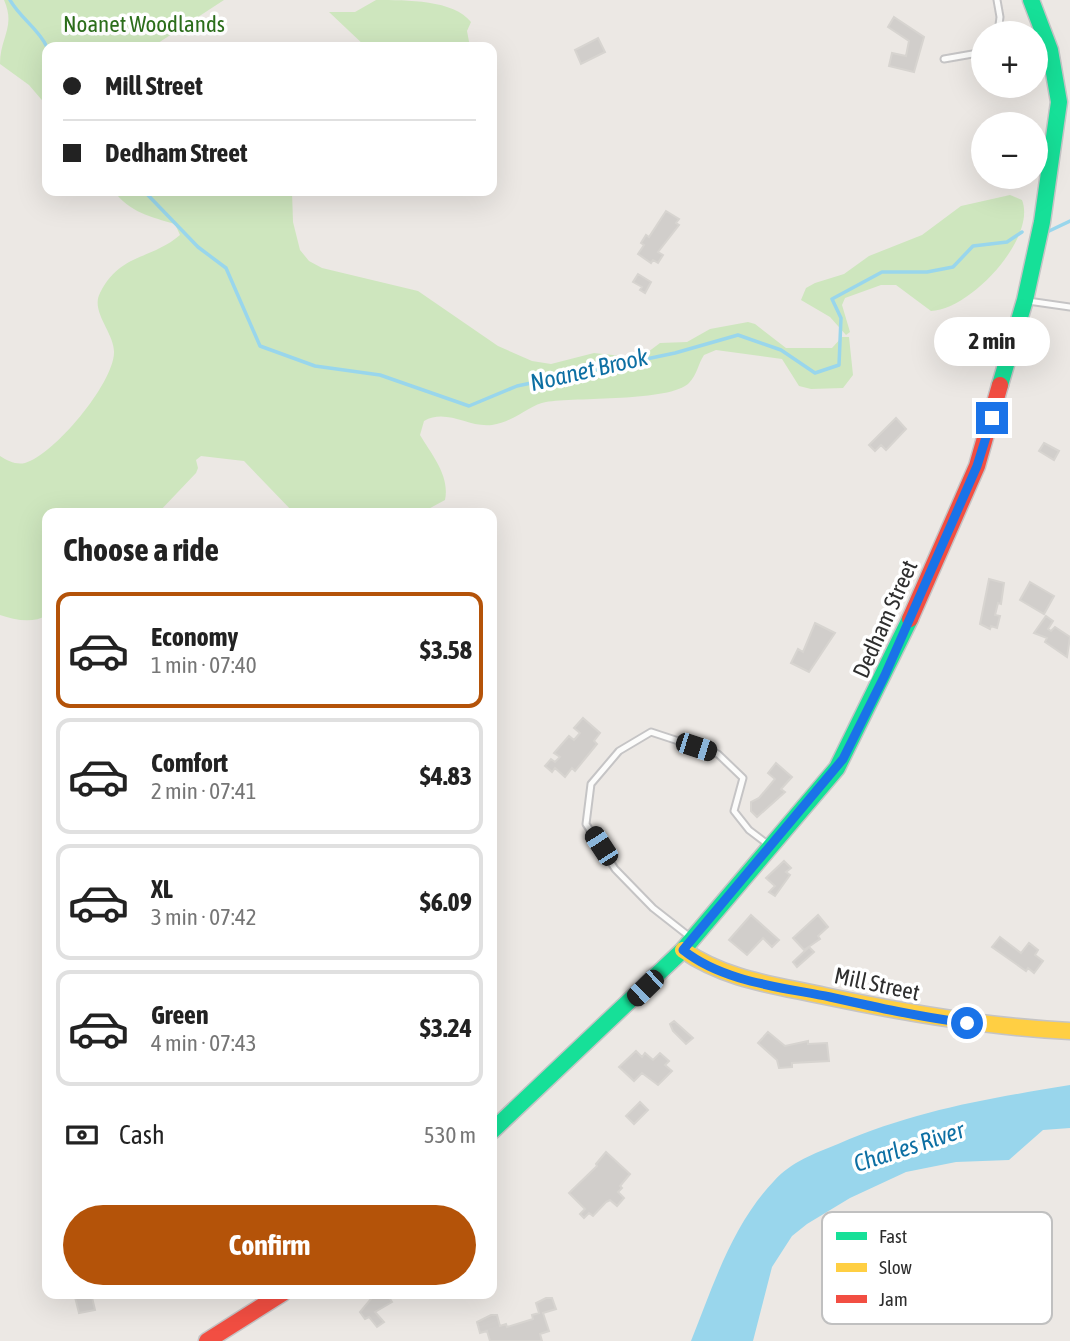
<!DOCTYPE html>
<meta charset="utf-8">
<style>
:root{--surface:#fff;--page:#f2f2f2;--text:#222;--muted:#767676;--line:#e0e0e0;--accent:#b45309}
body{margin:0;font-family:"Asap Condensed",sans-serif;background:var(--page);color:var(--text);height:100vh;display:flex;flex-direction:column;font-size:26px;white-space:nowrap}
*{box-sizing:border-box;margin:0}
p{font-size:23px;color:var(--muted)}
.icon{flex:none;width:38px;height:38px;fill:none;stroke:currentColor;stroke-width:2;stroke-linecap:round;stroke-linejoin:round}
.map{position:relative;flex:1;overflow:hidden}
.side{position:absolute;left:42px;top:508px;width:455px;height:791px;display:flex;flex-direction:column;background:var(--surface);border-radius:14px;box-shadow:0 7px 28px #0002}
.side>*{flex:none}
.top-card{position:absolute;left:42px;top:42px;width:455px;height:154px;border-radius:14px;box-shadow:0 7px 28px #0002;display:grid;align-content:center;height:154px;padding:0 21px;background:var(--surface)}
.buttons{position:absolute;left:971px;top:21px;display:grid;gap:14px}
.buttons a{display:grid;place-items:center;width:77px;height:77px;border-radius:50%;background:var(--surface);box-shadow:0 7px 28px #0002;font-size:35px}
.end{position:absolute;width:32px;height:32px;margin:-16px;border:9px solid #1a73e8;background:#fff;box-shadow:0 0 0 4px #fff}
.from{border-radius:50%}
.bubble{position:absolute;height:49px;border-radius:24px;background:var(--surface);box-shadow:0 7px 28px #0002;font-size:23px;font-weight:700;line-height:49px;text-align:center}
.car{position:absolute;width:21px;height:42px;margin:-21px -10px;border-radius:9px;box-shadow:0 0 5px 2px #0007;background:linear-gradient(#222 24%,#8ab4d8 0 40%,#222 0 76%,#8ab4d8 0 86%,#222 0)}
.top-card b{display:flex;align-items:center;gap:24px;height:66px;font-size:26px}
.top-card b+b{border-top:2px solid var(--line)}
.top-card i{width:18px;height:18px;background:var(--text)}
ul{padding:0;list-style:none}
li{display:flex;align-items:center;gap:21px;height:116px;margin:0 14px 10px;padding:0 7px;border:4px solid var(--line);border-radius:14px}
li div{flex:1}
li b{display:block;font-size:26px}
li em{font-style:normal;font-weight:700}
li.current{border-color:var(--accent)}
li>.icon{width:63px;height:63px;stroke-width:1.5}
h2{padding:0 21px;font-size:32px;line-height:84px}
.pay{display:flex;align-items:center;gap:18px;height:77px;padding:0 21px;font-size:26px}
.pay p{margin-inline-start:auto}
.button{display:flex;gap:14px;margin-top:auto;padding:14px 21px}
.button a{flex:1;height:80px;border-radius:42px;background:var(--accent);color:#fff;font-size:28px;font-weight:700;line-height:80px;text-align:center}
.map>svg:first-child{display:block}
.green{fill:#cee6be}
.water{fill:#99d6ec}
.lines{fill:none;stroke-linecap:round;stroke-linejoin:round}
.stream{stroke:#99d6ec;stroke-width:3.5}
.building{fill:#d1cecb;stroke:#d7d4d0;stroke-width:2}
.lane-casing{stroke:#c5c4c5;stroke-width:9}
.fast-casing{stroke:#c5c4c5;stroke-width:19}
.slow-casing{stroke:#c5c4c5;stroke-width:19}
.jam-casing{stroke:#c5c4c5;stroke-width:19}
.lane{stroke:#fcfcfb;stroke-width:5}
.fast{stroke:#16e098;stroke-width:16}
.slow{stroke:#ffcf43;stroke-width:16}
.jam{stroke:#f24e42;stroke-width:16}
.route{stroke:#1a73e8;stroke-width:9}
.labels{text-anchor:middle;stroke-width:7;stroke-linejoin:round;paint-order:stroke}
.park-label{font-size:23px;fill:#2c6e1b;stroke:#fff}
.street-label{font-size:23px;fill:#2e2e2e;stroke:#fff}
.water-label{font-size:24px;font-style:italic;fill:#0d6fa3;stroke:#fff}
.key{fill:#fff;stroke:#c0c0c0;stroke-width:2}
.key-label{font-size:19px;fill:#2e2e2e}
</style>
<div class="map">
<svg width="1070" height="1341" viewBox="0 0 1070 1341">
<rect width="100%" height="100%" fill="#ece8e4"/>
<!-- green -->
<path class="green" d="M4 0H224L152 47H47V106L29 85 0 64C0 37 16 27 4 0Z
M376 0C407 0 454 0 471 22L467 31 470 47H366L329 12H355Z
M114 191H292L293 222 300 250 309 261 322 268 418 291 498 346 532 361 551 364 594 353 640 358 660 343 687 342 710 329 748 322 755 324 786 348H832L842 337H849L853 375 843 388 811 389 799 386 782 359 716 350 704 355C698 364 697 375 689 383 670 402 575 397 546 402 531 404 514 422 492 425 468 428 447 408 424 421L420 435C432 455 450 476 445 500L421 513H294L244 461 201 456 196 460 198 468 196 473 158 513H47V615C33 624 15 620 0 615V456C8 461 16 465 25 463 54 455 113 384 114 353 115 333 90 312 100 293 120 253 151 260 180 235L175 224C151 217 129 212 114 191Z
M1010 195 1022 200C1037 238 970 310 931 311L896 285H881L845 298 842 305 850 332 846 335 830 317 801 300 806 288 815 283 844 274 869 256 922 235 961 206Z"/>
<!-- water -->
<path class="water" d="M1070 1085V1128L1043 1130 1009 1160 956 1162 906 1172 850 1198 807 1224 792 1236 772 1267 753 1341H691C713 1286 732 1225 774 1181 791 1162 815 1153 838 1144 917 1110 986 1099 1070 1085Z"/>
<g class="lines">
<!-- stream -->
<path class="stream" d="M10 0C20 18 38 28 47 47
M144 191 198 247 226 268 260 346 315 366 380 375 469 406 517 386 675 353 738 335 781 350 815 373 839 365 841 318 832 299 882 272H927L953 267 973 246 1007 242 1022 232
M1047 232 1070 221"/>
</g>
<!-- building -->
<path class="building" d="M894 17 924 37 914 72 889 66 892 53 906 56 909 41 888 27Z
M598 38 605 52 581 64 575 50Z
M666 211 679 219 676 223 679 225 658 252 663 255 658 263 653 260 651 263 638 254 644 245 641 243 646 235 649 237Z
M638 274 651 282 645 293 640 290 642 287 633 282Z
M896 418 906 429 886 450 881 445 875 451 869 445Z
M1044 443 1059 451 1054 460 1039 451Z
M989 579 1004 583 1001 604 998 603 995 615 1000 616 997 628 991 626 990 629 980 624Z
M1030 582 1054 596 1044 614 1020 600Z
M1046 616 1053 621 1048 629 1051 631 1055 627 1070 637 1067 657 1045 642 1047 638 1034 633Z
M815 623 835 633 809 672 791 663 798 649 803 652Z
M583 718 600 733 594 741 597 744 575 771 572 768 565 777 555 768 552 772 545 766 551 759 555 762 560 757 554 753 569 736 574 740 580 733 574 728Z
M776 763 792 777 781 789 785 792 757 817 751 811V802L759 798 775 779 768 773Z
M784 861 791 868 786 872 790 875 775 896 769 892 775 886 766 878Z
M751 915 779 940 772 947 763 938 747 955 729 940Z
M818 915 828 927 818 936 820 939 804 950 793 938Z
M1000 937 1021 953 1029 943 1038 950 1035 955 1043 961 1034 973 1028 968 1026 971 992 947Z
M809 947 814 952 797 967 793 962Z
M674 1021 693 1038 686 1044 673 1031 670 1024Z
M768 1032 785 1046 808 1041V1044L827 1043 829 1061 792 1063V1067L779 1068 777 1060 758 1043Z
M636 1051 642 1057 645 1053 653 1060 660 1053 669 1061 665 1065 672 1071 658 1085 642 1073 634 1081 619 1067Z
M640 1102 648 1110 634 1124 626 1116Z
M606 1152 630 1174 620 1186 622 1188 618 1192 624 1198 617 1206 610 1200 606 1202 593 1216 589 1213 584 1218 580 1214 585 1209 569 1193 597 1166 596 1164Z
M74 1293H91L95 1310 79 1313Z
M375 1294H397L390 1299 392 1302 375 1312 384 1322 377 1327 369 1317 365 1319 360 1312Z
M546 1298H552L556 1309 543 1313 549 1331 540 1334 542 1341H490L487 1331 480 1333 477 1322 491 1315H497L500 1326 506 1324 507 1327 533 1319 532 1315 539 1313 536 1303Z"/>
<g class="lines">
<!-- lane casing -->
<g class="lane-casing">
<path id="lane" d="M997 0 1000 17 998 33
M944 59 984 52
M1028 301 1070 307
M690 937 653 908 615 869 586 824 591 784 619 751 651 732 718 754 743 778 734 811 749 830 770 846"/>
</g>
<!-- fast casing -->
<g class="fast-casing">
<path id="fast" d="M1000 385 1025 300 1042 222 1059 102 1050 50 1031 0
M492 1131 683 950 837 768 910 619"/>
</g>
<!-- slow casing -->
<g class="slow-casing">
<path id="slow" d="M683 950C726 980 775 985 825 996 906 1013 987 1027 1070 1031"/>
</g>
<!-- jam casing -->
<g class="jam-casing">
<path id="jam" d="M910 619 977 466 1000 385
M207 1341 283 1293"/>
</g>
<!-- lane -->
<use href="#lane" class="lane"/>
<!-- fast -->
<use href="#fast" class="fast"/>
<!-- slow -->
<use href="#slow" class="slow"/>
<!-- jam -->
<use href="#jam" class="jam"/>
</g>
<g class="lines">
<!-- route -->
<path class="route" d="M967 1023C920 1017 875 1007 830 997 781 987 723 982 683 950L843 759 885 675 977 466 992 418"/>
</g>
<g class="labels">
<!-- park labels -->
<g class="park-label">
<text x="144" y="32">Noanet Woodlands</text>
</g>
<!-- street labels -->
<g class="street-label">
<text transform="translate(885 619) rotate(-66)" y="8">Dedham Street</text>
<text transform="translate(877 984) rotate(12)" y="8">Mill Street</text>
</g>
<!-- water labels -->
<g class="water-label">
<text transform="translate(589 370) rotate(-13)" y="8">Noanet Brook</text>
<text transform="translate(909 1147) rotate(-18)" y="8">Charles River</text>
</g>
</g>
<!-- legend -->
<rect x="822" y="1212" width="230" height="112" rx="10" class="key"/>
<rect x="836" y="1232" width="31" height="8" fill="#16e098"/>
<rect x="836" y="1263" width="31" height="9" fill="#ffcf43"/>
<rect x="836" y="1295" width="31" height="8" fill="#f24e42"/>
<g class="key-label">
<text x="879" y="1243">Fast</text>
<text x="879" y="1274">Slow</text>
<text x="879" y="1306">Jam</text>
</g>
</svg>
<div class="buttons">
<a>+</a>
<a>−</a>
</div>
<i class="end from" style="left:967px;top:1023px"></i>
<i class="end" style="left:992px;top:418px"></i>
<div class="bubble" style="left:934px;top:317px;width:116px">2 min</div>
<i class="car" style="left:696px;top:747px;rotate:108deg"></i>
<i class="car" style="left:601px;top:846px;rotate:327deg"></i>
<i class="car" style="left:645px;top:988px;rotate:226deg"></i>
<div class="top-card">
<b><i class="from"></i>Mill Street</b>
<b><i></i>Dedham Street</b>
</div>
<section class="side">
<h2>Choose a ride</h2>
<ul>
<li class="current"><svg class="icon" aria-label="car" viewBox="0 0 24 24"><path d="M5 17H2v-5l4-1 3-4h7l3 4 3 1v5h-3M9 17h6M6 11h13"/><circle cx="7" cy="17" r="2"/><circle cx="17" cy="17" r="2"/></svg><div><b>Economy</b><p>1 min · 07:40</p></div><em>$3.58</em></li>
<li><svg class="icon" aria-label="car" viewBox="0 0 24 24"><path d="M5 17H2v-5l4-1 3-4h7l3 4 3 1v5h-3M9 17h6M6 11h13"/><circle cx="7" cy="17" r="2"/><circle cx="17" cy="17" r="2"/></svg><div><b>Comfort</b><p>2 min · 07:41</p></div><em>$4.83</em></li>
<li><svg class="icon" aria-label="car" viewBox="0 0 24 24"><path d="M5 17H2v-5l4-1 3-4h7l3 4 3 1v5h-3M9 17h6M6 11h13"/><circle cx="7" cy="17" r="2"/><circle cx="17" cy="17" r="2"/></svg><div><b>XL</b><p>3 min · 07:42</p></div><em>$6.09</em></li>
<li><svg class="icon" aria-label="car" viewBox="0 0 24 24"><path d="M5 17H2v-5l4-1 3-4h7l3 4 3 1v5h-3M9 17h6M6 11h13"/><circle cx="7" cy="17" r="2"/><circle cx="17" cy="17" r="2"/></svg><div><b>Green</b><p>4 min · 07:43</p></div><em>$3.24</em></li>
</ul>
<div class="pay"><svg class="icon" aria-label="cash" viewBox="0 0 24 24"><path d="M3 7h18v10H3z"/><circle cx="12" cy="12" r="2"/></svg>Cash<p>530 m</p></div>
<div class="button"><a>Confirm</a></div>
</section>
</div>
